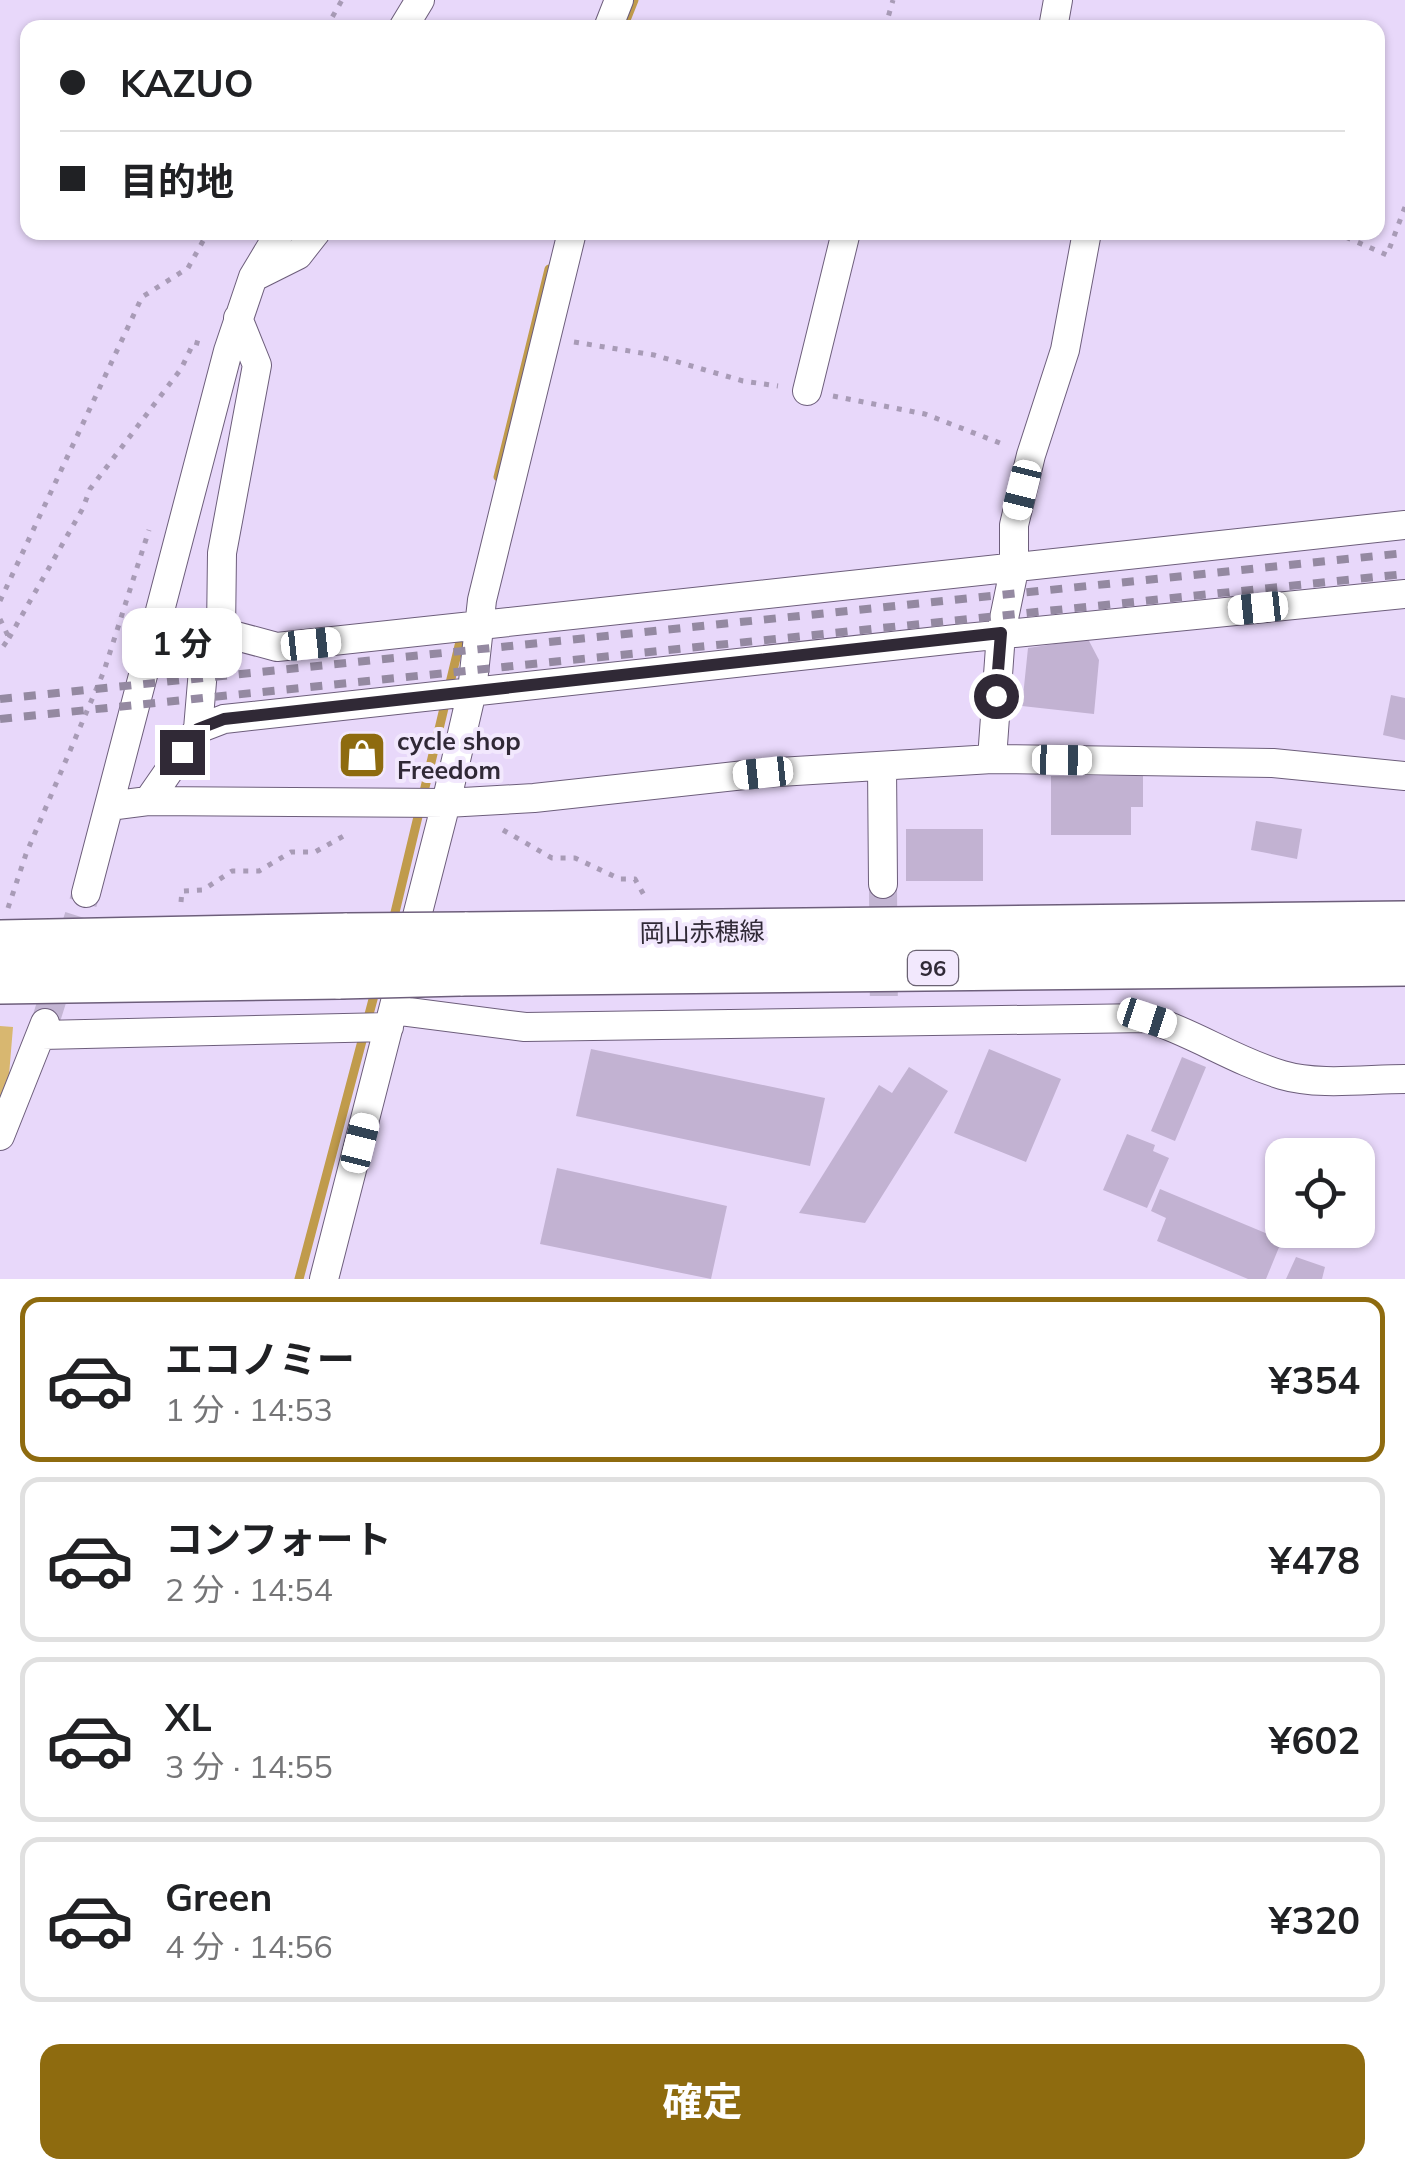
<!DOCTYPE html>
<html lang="ja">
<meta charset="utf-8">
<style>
:root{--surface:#fff;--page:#f6f6f6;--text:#202124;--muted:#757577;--line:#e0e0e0;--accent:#8e6b0f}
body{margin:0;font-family:Mulish,"Noto Sans JP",sans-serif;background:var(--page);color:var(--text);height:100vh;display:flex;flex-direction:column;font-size:38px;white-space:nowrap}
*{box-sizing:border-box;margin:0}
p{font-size:32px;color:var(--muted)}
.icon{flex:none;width:55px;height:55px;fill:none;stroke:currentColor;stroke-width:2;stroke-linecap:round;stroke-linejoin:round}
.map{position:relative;height:1279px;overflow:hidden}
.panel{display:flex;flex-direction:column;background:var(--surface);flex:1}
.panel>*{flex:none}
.top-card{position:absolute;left:20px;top:20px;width:1365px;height:220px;border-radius:20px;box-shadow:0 2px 8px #0004;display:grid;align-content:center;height:220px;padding:0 40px;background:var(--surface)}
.controls{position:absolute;left:1265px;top:1138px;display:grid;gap:20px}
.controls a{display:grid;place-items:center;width:110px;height:110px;border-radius:20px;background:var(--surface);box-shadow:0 2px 8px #0004;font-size:50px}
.end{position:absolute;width:45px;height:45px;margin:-22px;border:12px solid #302936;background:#fff;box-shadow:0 0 0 5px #fff}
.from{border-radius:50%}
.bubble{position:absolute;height:70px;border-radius:20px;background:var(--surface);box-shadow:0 2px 8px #0004;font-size:32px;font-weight:700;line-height:70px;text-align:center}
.car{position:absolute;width:30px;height:60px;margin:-30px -15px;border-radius:12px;box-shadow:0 0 8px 2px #0007;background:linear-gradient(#fff 24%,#345 0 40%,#fff 0 76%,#345 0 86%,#fff 0)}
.top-card b{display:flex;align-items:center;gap:35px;height:95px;font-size:38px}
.top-card b+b{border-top:2px solid var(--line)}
.top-card i{width:25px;height:25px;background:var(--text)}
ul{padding:18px 0 0;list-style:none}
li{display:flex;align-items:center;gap:30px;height:165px;margin:0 20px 15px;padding:0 20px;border:5px solid var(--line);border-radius:20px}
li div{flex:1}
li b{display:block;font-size:38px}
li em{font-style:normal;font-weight:700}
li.current{border-color:var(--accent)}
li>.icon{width:90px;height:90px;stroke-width:1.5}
.action{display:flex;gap:20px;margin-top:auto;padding:20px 40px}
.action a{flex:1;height:115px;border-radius:20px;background:var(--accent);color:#fff;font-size:40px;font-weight:700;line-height:115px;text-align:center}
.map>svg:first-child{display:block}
.green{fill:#d8b770}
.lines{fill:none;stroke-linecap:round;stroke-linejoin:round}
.stream{stroke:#c09b4c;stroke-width:9}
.building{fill:#c2b2d2}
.minor-tunnel{stroke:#c3b5d3;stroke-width:28;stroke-dasharray:28 14;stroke-linecap:butt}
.minor-casing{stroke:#6d5e7b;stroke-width:30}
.primary-casing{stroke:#6d5e7b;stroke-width:48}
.path{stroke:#a89bb6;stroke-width:5;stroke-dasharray:5 8;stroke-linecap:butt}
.minor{stroke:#fff;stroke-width:28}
.primary{stroke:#fff;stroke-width:45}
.rail{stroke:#9489a1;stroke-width:8;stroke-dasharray:12 12;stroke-linecap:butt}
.primary-bridge-casing{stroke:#6d5e7b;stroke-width:48;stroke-linecap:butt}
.primary-bridge{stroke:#fff;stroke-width:45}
.route{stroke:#302936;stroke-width:12}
.labels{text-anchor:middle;stroke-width:8;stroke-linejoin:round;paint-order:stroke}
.shield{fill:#f2e8fd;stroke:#6a6272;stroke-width:2.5}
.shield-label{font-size:22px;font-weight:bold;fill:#302936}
.poi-label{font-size:25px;font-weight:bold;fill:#302936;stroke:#f2e8fd;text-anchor:start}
.street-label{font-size:25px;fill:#302936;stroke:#f2e8fd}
</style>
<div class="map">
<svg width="1405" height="1279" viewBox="0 0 1405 1279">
<rect width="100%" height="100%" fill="#e8d8fa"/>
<!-- green -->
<path class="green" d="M0 1026 13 1027 9 1075 0 1098Z"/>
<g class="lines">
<!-- stream -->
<path class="stream" d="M624 25 634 0
M498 477 549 269
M392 925 462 633
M299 1279 376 988"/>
</g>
<!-- building -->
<path class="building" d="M1088 639 1099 660 1094 714 1022 706 1028 648Z
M1391 695 1405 698V740L1383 735Z
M1051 776H1143V807H1131V835H1051Z
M1256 821 1302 829 1297 859 1251 850Z
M906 829H983V881H906Z
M591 1049 825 1098 810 1166 576 1116Z
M989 1049 1061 1079 1026 1162 954 1133Z
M1182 1057 1206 1067 1175 1141 1151 1131Z
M909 1067 948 1091 865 1223 799 1213 879 1085 892 1093Z
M1127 1134 1155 1145 1153 1151 1169 1158 1147 1208 1103 1190Z
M557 1168 727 1206 711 1279 540 1244Z
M1160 1189 1282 1240 1266 1279H1248L1157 1241 1166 1218 1151 1211Z
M1296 1257 1325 1267 1322 1279H1286Z"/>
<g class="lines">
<!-- minor-tunnel -->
<path class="minor-tunnel" d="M883 884 884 1021
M45 1023 86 893"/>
<!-- minor casing -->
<g class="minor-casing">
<path id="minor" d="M403 28 420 0
M608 28 619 0
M1053 28 1058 0
M254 277 298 255 316 232
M807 391 846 232
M221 632 277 647 1405 525
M198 729 224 719C617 674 1011 632 1405 594
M992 759 1001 633 1014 570V525L1031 455 1065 350 1087 232
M882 766 883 884
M148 801 198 729 204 658 221 632 222 553 257 365 238 318
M109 806 148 801 446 803 534 798 763 773 992 759 1273 763 1405 776
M86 893 228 351 253 277 280 232
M393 1010 525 1027 1147 1018C1194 1033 1235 1061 1282 1075 1319 1086 1367 1079 1405 1079
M42 1035 389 1027
M0 1136 45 1023
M324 1279 446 803 472 691 482 600 572 232"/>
</g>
<!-- primary casing -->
<g class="primary-casing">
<path id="primary" d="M465 935 1405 924
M0 943 347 936
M460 973 1405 963
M0 981 340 976"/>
</g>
<!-- path -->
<path class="path" d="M326 28 342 0
M885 28 893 0
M1334 232 1387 255 1405 207
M574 342 654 355 743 381 778 386
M833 396 925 414 1005 445
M0 601 142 297 188 268 208 232
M0 619 9 638 0 651
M9 638 83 508 90 489 181 369 194 342 201 344
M503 830 552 858H575L620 879H635L645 897
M181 902 182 891 203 890 232 871H259L291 852H315L349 833
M8 908 26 854 104 671 149 530"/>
<!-- minor -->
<use href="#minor" class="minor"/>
<!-- primary -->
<use href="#primary" class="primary"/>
<!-- rail -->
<path class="rail" d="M0 699 1405 553
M0 719 1405 574"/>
<!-- primary-bridge casing -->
<g class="primary-bridge-casing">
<path id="primary-bridge" d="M347 936 465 935
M340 976 460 973"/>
</g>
<!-- primary-bridge -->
<use href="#primary-bridge" class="primary-bridge"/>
</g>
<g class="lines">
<!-- route -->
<path class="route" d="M182 752 198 729 224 719 1001 633 996 696"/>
</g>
<!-- icons -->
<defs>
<g id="shop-square" transform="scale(2.5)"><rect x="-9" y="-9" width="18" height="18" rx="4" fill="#8e6b0f" stroke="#f2e8fd"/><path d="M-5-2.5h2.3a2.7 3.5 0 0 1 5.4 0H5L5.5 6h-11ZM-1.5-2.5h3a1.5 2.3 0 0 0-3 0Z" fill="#fff"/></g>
</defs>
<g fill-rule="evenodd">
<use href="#shop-square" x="362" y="755"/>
</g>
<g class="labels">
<!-- shield labels -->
<rect class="shield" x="908" y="951" width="50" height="34" rx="8"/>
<g class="shield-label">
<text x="933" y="976">96</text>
</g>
<!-- poi labels -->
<g class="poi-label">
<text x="397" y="750">cycle shop<tspan x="397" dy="29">Freedom</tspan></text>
</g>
<!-- street labels -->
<g class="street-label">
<text transform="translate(702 932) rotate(-1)" y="9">岡山赤穂線</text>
</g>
</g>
</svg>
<div class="controls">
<a><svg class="icon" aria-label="locate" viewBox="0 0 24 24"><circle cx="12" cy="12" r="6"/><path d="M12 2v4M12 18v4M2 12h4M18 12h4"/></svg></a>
</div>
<i class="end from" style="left:996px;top:696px"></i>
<i class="end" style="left:182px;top:752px"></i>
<div class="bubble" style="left:122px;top:608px;width:120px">1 分</div>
<i class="car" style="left:1022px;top:490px;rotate:194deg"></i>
<i class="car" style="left:1258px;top:608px;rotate:264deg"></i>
<i class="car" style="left:311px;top:644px;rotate:84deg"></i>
<i class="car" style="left:1062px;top:760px;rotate:91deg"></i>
<i class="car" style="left:763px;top:773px;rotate:264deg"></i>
<i class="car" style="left:1147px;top:1018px;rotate:108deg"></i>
<i class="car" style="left:360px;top:1143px;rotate:14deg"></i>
<div class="top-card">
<b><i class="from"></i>KAZUO</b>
<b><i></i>目的地</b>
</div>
</div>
<section class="panel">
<ul>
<li class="current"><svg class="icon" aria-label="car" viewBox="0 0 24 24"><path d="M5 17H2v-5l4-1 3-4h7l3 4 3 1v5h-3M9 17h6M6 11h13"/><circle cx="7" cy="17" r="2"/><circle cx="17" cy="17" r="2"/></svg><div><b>エコノミー</b><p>1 分 · 14:53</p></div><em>¥354</em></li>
<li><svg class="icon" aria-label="car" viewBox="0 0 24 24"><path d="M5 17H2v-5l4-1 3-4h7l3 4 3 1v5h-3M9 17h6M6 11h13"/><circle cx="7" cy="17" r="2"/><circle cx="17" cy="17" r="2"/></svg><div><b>コンフォート</b><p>2 分 · 14:54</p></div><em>¥478</em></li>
<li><svg class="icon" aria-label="car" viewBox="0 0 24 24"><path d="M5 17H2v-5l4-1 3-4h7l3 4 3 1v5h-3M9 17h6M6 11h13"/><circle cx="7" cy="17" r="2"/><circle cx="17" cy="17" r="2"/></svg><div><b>XL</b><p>3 分 · 14:55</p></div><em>¥602</em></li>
<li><svg class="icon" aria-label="car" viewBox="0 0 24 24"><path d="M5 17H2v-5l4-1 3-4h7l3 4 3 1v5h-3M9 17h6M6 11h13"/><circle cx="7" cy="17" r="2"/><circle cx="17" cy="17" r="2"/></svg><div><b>Green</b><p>4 分 · 14:56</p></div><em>¥320</em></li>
</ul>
<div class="action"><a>確定</a></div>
</section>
